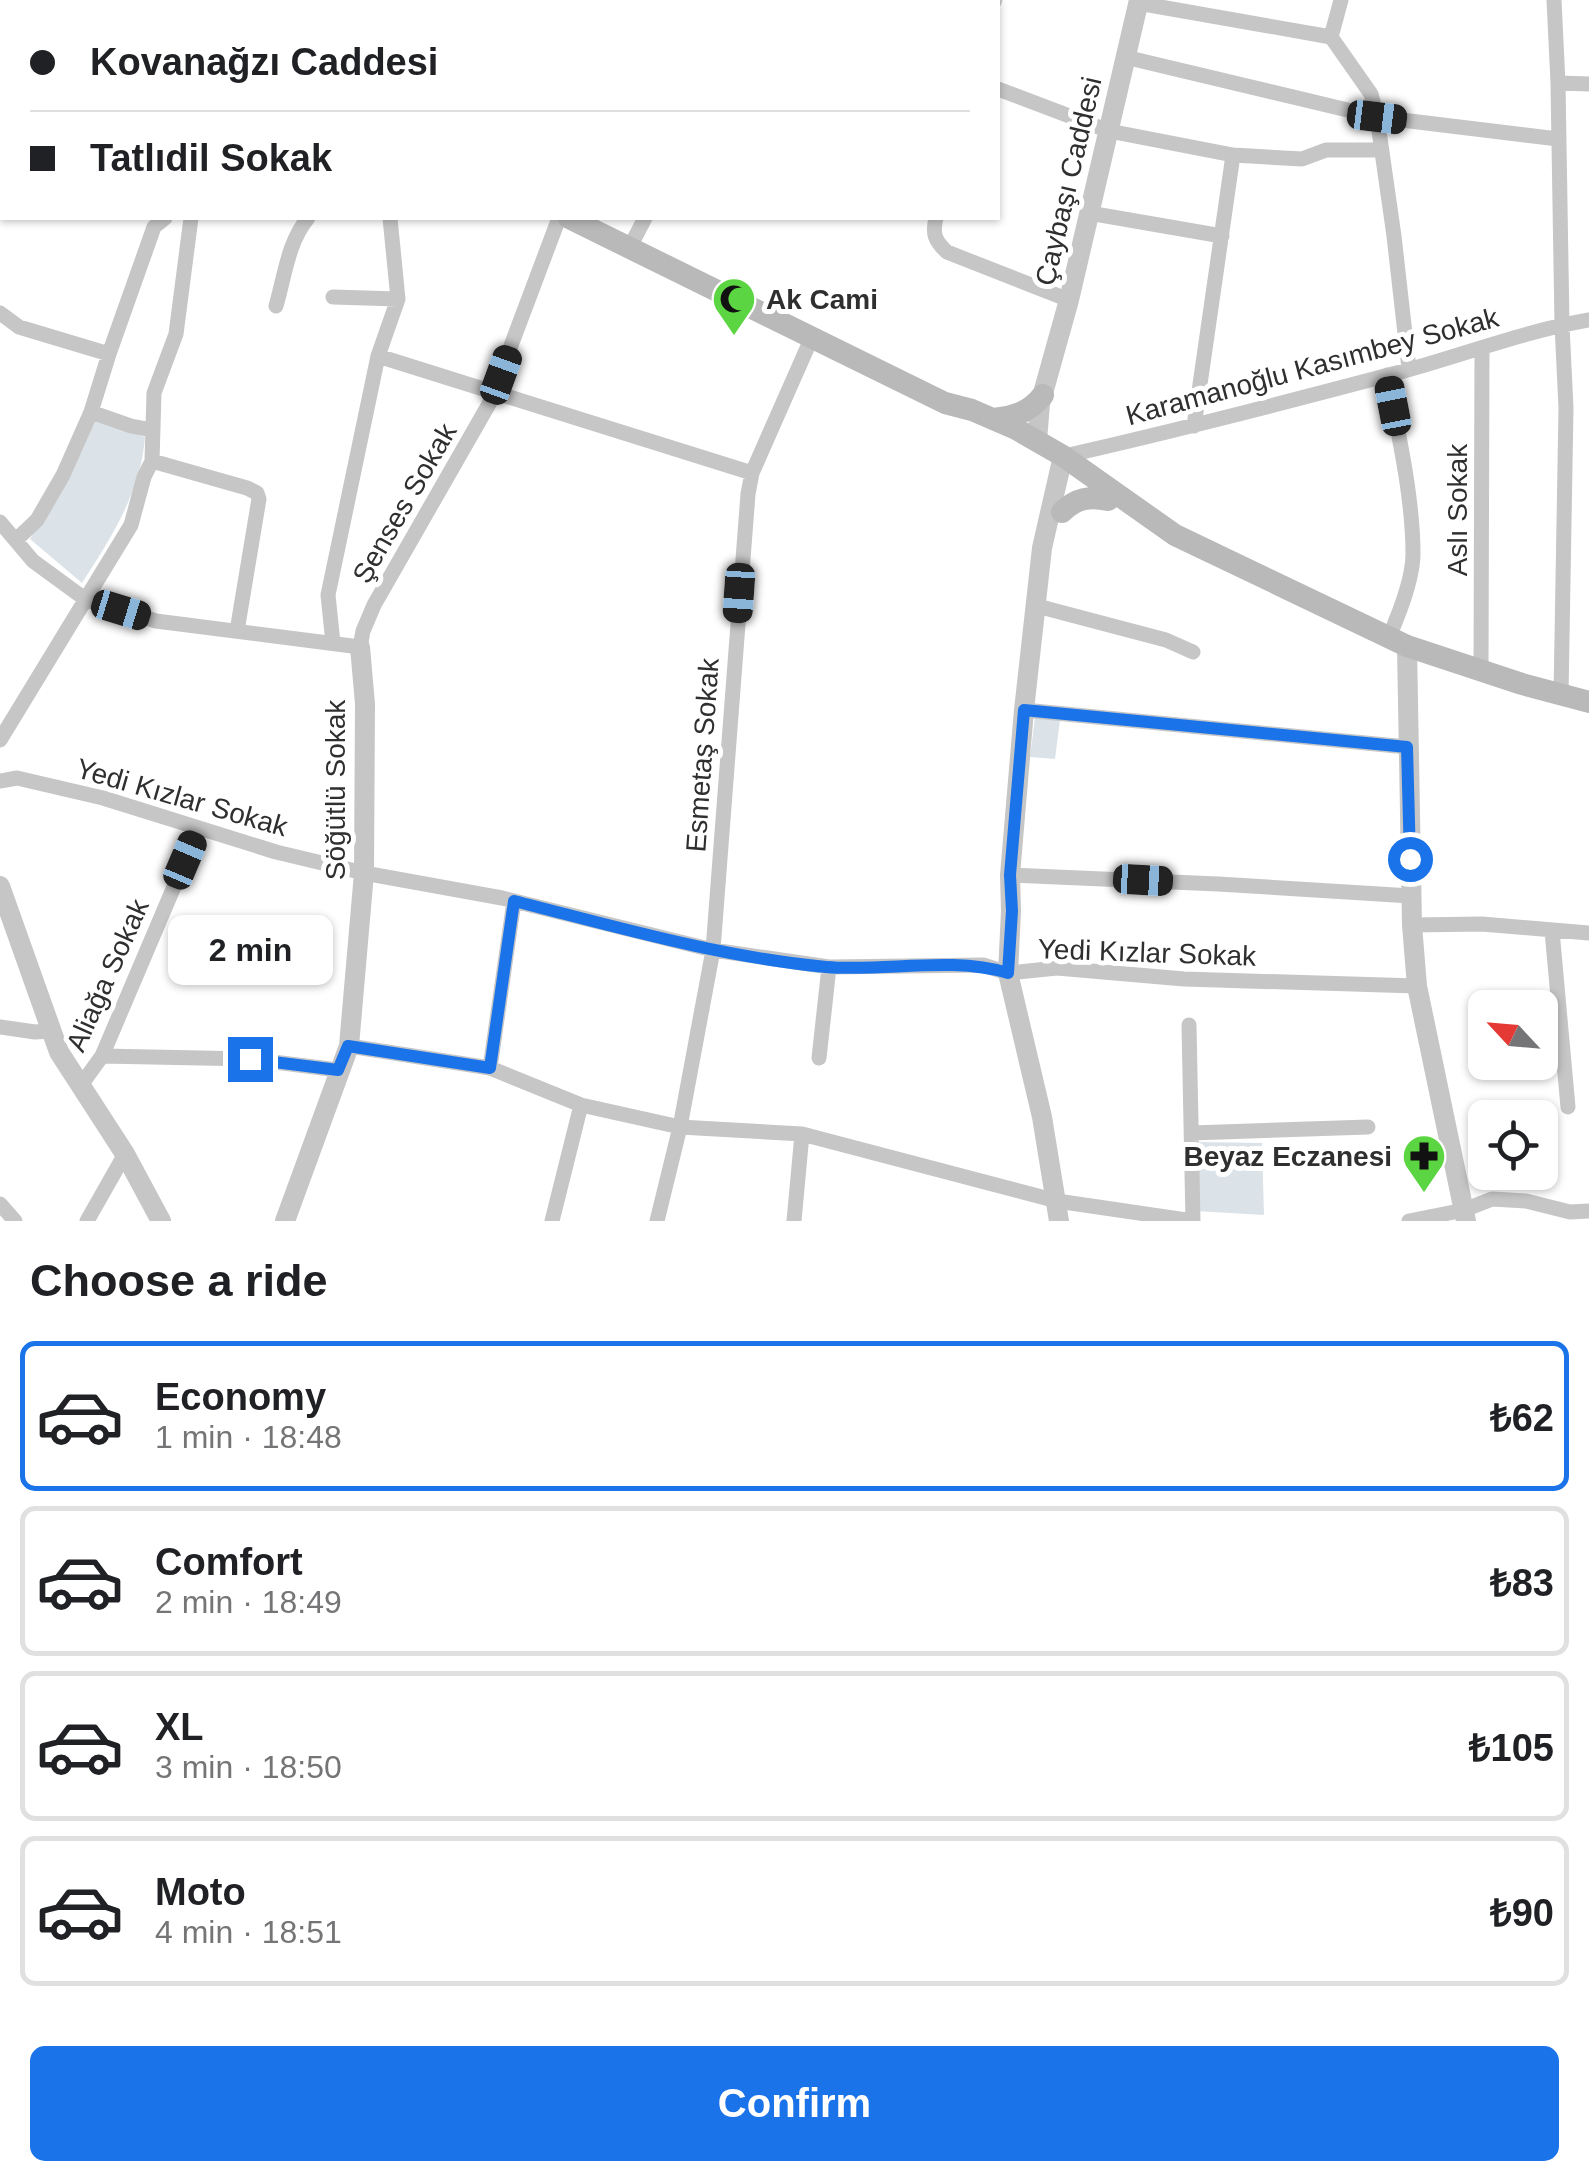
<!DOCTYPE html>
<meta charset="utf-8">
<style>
:root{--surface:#fff;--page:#f6f6f6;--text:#202124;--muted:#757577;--line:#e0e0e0;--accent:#1a73e8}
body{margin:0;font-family:Arial,sans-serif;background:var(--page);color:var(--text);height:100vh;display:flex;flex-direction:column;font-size:38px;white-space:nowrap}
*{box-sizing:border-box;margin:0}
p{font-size:32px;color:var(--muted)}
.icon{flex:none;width:55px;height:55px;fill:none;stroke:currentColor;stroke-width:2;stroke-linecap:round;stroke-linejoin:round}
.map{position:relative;height:1221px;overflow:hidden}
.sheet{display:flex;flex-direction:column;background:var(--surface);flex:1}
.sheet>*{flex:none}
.top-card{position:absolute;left:0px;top:0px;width:1000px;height:220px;box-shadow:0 2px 8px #0004;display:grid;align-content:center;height:220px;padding:0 30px;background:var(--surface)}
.needle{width:65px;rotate:296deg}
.controls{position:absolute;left:1468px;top:990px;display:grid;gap:20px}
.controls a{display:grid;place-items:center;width:90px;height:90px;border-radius:15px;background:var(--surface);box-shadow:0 2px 8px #0004;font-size:50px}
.end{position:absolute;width:45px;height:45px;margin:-22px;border:12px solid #1a73e8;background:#fff;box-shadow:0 0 0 5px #fff}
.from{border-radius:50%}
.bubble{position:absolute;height:70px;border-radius:15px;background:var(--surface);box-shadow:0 2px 8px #0004;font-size:32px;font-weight:700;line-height:70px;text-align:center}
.car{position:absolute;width:30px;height:60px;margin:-30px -15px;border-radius:12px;box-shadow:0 0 8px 2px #0007;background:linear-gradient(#222 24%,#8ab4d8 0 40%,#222 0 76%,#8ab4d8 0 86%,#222 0)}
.top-card b{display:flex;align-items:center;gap:35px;height:95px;font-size:38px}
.top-card b+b{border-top:2px solid var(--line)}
.top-card i{width:25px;height:25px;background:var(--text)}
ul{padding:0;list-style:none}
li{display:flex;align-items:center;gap:30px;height:150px;margin:0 20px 15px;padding:0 10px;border:5px solid var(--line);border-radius:15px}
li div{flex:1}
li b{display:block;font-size:38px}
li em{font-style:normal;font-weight:700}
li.selected{border-color:var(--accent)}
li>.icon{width:90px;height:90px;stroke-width:1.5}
h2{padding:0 30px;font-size:45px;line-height:120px}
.action{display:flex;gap:20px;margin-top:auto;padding:20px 30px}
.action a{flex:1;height:115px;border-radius:15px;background:var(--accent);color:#fff;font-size:40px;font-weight:700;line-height:115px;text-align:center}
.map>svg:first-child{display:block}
.green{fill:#dbe3e8}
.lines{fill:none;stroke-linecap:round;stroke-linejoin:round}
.minor{stroke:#c6c6c6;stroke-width:15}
.tertiary{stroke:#c6c6c6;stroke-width:20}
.secondary{stroke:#b9b9b9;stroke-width:22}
.route{stroke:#1a73e8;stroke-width:12}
.labels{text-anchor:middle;stroke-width:10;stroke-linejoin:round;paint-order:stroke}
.street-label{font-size:28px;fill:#2f2f2f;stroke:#fff}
.poi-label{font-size:28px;font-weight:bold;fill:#2f2f2f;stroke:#fff;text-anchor:start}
</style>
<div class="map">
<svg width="1589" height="1221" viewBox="0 0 1589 1221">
<rect width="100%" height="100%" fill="#fff"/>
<!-- green -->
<path class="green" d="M94 418 145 437C141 492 111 538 82 583L30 539 75 464Z
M1035 717 1060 720 1055 759 1030 757Z
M1198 1142 1262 1143 1264 1215 1196 1211Z"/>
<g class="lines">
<!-- minor -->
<path class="minor" d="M177 0 180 2
M617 0 623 2 624 0
M730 0 734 2
M1554 0 1558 83 1562 325 1566 408 1561 695
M535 2 536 0
M857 2 858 0
M994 2 995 0
M1138 3 1331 37 1371 94 1377 117 1394 236 1409 369
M1331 37 1341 0
M1125 57 1377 117 1558 139
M0 69 2 70
M1558 83 1589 84
M998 89 1109 131 1233 155 1302 159 1326 150H1381
M0 100 2 97
M0 209H2
M1089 213 1222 236
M936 218C932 234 935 241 947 252L1069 300
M630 247 645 218
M333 297 398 299
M276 306C285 275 288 242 308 218
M0 313 19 327 109 354
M378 356 752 473
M1387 375C1398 432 1413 497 1413 554 1413 579 1399 614 1389 637
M91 412 131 426 152 430
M1194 426 1233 155
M1060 457C1176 431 1290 401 1404 371 1465 354 1526 331 1589 320
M152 461 247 488 257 493 259 499 237 631
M0 522 33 561 85 599 156 621 360 647 363 631 374 605 489 404 559 218
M16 540 37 520 63 475 91 412 109 354 154 227 165 218
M1037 606 1166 640 1193 652
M333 643 328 595 378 356 398 299 390 218
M1481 672 1482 348
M1024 710 1407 747
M0 740 131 525 144 477 152 461 154 393 176 334 191 218
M0 781 17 778 103 798 276 852 364 873 502 898 713 950 829 967 983 965 1008 973 1057 968 1184 979 1417 986
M1010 875 1218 884 1411 896
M1412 925 1482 924 1589 933
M1552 931 1568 1107
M1189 1025 1193 1221
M0 1027 35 1032 51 1031
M349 1046 490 1068 581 1105 680 1127 802 1134 1057 1201 1193 1221
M102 1056 250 1059 338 1070
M819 1058 829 967
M490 1068 514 901
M81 1085 102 1056 199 828
M1191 1133 1368 1127
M0 1204 15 1221
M87 1221 125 1154
M552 1221 581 1105
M657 1221 680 1127 713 950 748 494 752 473 812 337
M794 1221 802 1134
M1409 1221 1464 1210 1492 1199 1526 1201 1570 1212 1589 1211"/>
<!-- tertiary -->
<path class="tertiary" d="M389 2 390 0
M1037 440 1040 404 1069 300 1139 0
M1407 646 1412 925 1417 986 1466 1221
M0 886 59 1052 125 1154 161 1221
M285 1221 349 1046 364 873 365 704 360 647
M1059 1221 1042 1117 1008 973 1011 911 1010 875 1024 710 1042 548 1063 456"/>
<!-- secondary -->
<path class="secondary" d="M329 0 332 2
M569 218 945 403 972 410 1016 429 1063 456 1175 535 1407 646 1522 684 1589 702
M993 419C1014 417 1030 412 1043 395
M1062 512C1076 498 1090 496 1108 500"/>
</g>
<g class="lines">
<!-- route -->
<path class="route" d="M250 1059 338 1070 348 1046 490 1068 514 901C617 927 720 957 826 967 886 972 950 956 1008 973L1012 911 1010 875 1024 710 1407 747 1410 859"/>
</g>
<!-- icons -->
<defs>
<g id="mosque-pin" transform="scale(2.25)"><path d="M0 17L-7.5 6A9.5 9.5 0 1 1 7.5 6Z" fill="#5bd541" stroke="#fff"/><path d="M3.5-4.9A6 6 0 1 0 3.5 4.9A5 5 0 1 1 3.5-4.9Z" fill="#111"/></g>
<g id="pharmacy-pin" transform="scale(2.25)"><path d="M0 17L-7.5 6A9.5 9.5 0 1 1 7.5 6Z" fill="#5bd541" stroke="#fff"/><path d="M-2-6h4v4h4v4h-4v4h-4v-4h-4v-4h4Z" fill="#111"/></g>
</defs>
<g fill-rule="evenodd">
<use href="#mosque-pin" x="734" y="299"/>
<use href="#pharmacy-pin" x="1424" y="1156"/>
</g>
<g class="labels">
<!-- street labels -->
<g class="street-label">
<text transform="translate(1068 181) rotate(-77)" y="10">Çaybaşı Caddesi</text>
<text transform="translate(1312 366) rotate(-15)" y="10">Karamanoğlu Kasımbey Sokak</text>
<text transform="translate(404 503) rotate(-60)" y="10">Şenses Sokak</text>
<text transform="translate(1457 510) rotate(-90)" y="10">Aslı Sokak</text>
<text transform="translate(702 755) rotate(-86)" y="10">Esmetaş Sokak</text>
<text transform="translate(335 790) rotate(-90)" y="10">Söğütlü Sokak</text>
<text transform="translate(182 797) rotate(16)" y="10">Yedi Kızlar Sokak</text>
<text transform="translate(1147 952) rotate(2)" y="10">Yedi Kızlar Sokak</text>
<text transform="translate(107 975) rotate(-66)" y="10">Aliağa Sokak</text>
</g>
<!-- poi labels -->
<g class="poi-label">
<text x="766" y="309">Ak Cami</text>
<text x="1392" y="1166" text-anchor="end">Beyaz Eczanesi</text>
</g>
</g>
</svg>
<div class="controls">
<a><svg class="needle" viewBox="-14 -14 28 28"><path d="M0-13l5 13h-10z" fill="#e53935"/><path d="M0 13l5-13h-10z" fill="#757577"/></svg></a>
<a><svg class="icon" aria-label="locate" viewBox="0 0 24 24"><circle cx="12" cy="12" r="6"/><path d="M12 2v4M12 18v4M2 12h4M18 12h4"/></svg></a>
</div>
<i class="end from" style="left:1410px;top:859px"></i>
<i class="end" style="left:250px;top:1059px"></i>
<div class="bubble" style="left:168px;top:915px;width:165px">2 min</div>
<i class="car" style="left:1377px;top:117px;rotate:97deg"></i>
<i class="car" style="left:501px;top:375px;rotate:20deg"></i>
<i class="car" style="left:1393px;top:406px;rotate:349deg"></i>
<i class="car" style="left:739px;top:593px;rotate:184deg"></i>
<i class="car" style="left:121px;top:610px;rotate:107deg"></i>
<i class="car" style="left:185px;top:860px;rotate:23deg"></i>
<i class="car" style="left:1143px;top:880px;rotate:93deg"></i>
<div class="top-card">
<b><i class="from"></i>Kovanağzı Caddesi</b>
<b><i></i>Tatlıdil Sokak</b>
</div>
</div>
<section class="sheet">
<h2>Choose a ride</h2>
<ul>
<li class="selected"><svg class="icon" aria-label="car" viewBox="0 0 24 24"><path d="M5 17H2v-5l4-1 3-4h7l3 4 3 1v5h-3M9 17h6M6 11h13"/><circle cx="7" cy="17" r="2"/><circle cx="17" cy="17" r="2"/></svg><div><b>Economy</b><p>1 min · 18:48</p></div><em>₺62</em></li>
<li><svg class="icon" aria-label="car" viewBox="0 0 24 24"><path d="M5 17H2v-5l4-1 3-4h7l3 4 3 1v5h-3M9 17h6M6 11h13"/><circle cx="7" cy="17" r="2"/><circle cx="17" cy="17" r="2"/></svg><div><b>Comfort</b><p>2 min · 18:49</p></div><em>₺83</em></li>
<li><svg class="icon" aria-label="car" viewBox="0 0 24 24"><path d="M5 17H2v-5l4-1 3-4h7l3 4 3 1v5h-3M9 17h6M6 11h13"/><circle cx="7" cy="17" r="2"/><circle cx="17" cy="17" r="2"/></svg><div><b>XL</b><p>3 min · 18:50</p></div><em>₺105</em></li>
<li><svg class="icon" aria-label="car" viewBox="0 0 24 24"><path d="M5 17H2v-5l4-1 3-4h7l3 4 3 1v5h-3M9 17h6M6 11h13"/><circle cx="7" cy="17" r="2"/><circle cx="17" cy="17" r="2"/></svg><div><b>Moto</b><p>4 min · 18:51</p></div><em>₺90</em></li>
</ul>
<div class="action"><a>Confirm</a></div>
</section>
